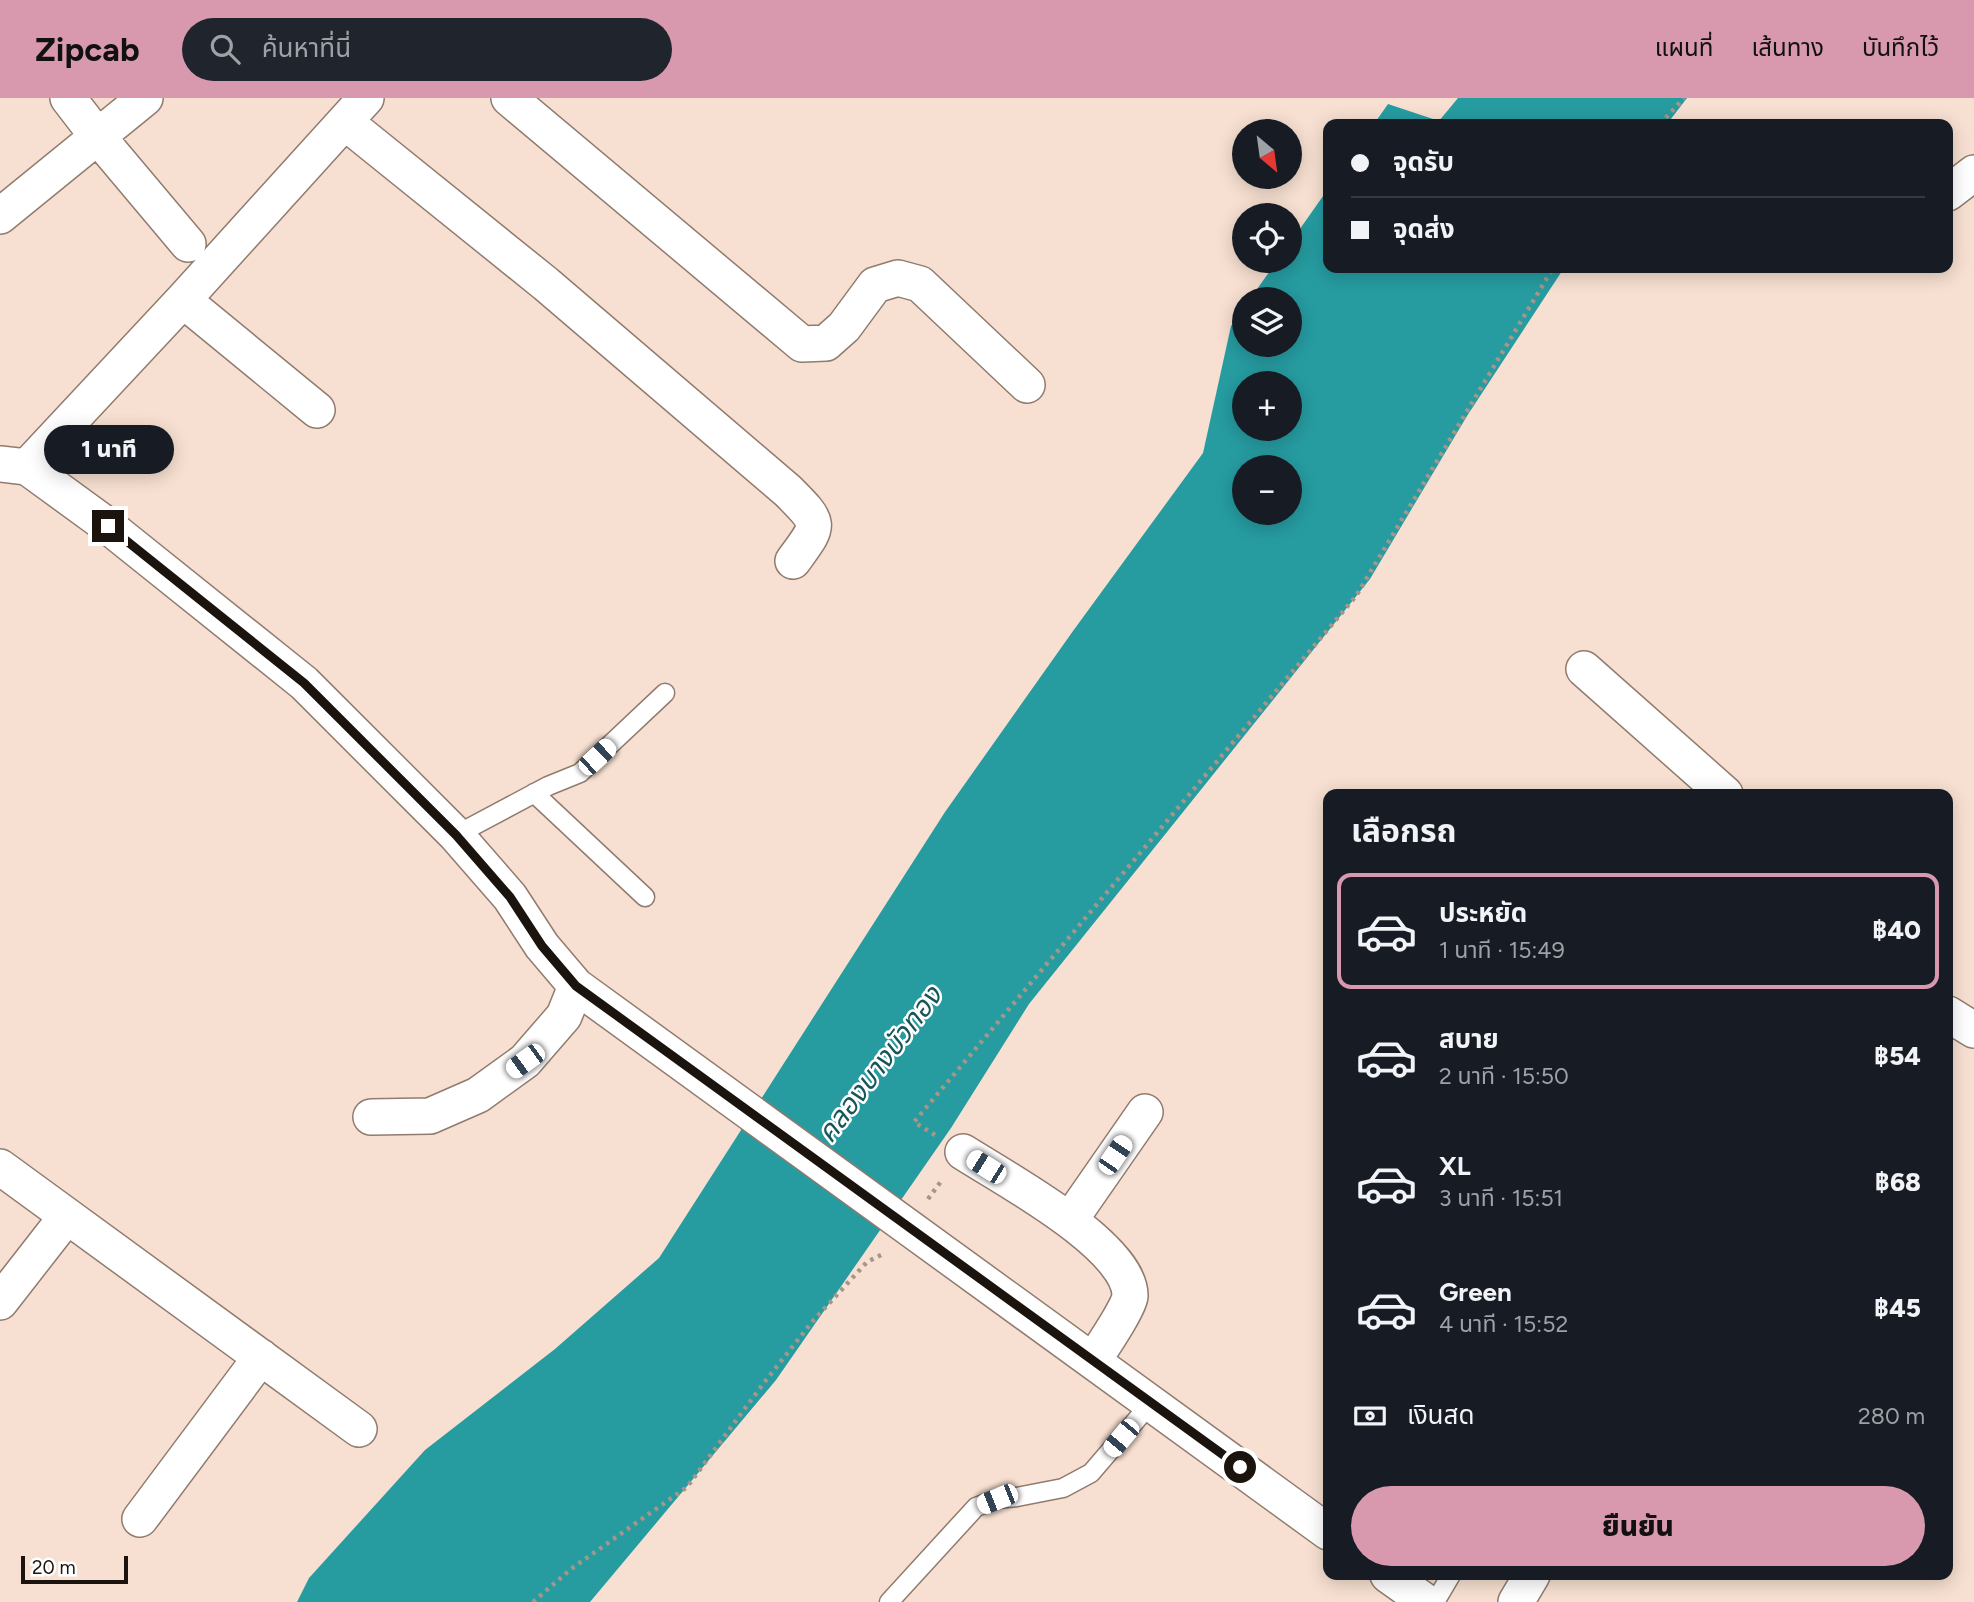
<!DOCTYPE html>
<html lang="th">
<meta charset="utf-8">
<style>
:root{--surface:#171b24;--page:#20242c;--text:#f1f3f6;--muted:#9ea1a6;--line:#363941;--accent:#d899af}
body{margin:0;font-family:Figtree,"Noto Sans Thai",sans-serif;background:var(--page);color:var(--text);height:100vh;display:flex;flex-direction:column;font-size:26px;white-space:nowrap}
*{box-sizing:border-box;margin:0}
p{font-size:23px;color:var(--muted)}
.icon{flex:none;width:38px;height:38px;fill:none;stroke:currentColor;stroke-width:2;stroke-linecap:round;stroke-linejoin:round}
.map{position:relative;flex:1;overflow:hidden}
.drawer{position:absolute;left:1323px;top:691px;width:630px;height:791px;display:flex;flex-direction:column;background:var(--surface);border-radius:14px;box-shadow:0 4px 18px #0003}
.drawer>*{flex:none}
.guide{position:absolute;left:1323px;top:21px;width:630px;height:154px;border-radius:14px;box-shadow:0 4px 18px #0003;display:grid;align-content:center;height:154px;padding:0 28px;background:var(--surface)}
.needle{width:46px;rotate:151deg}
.tools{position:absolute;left:1232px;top:21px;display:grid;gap:14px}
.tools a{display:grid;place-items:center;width:70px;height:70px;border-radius:50%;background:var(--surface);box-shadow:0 4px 18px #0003;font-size:35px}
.scale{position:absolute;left:21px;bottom:18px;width:107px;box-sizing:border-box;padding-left:7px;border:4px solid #1b140e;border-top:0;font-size:19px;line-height:24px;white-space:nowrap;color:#1b140e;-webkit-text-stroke:5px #fff;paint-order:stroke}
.end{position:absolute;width:32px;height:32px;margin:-16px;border:9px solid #1b140e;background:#fff;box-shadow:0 0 0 4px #fff}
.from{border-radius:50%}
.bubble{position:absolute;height:49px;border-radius:24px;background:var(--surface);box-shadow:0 4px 18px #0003;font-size:23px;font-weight:800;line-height:49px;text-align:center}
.car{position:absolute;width:21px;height:42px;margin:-21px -10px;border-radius:9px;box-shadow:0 0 5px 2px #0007;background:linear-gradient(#fff 24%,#345 0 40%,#fff 0 76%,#345 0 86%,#fff 0)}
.guide b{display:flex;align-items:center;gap:24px;height:66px;font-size:26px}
.guide b+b{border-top:2px solid var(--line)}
.guide i{width:18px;height:18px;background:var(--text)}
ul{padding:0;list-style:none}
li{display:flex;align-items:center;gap:21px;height:116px;margin:0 14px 10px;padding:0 14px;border:4px solid transparent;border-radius:14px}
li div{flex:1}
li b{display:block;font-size:26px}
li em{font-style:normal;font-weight:800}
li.active{border-color:var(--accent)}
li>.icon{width:63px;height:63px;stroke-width:1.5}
h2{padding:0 28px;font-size:32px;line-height:84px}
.pay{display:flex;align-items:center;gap:18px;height:77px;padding:0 28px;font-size:26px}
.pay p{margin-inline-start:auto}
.cta{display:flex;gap:14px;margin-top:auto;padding:14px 28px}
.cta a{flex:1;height:80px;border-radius:42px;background:var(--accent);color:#111;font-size:28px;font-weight:800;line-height:80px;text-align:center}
header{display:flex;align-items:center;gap:42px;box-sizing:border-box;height:98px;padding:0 35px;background:var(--accent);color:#111}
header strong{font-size:33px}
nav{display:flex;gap:38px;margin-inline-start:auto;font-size:24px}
.search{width:490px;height:63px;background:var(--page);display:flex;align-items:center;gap:18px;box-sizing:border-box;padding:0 24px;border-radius:38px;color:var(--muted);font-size:26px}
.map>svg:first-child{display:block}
.water{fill:#269ca1;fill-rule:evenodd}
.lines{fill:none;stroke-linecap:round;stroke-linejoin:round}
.service-casing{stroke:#907b6e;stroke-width:21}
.minor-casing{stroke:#907b6e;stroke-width:38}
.path{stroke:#a69589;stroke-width:4.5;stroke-dasharray:3.5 5;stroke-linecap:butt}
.service{stroke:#fff;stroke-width:18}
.minor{stroke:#fff;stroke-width:35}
.route{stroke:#1b140e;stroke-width:9}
.labels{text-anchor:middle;stroke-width:5;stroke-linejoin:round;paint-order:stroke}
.water-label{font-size:28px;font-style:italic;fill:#175658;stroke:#fff}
</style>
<header>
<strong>Zipcab</strong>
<div class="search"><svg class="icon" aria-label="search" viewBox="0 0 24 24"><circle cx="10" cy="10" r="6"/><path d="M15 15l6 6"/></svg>ค้นหาที่นี่</div>
<nav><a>แผนที่</a><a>เส้นทาง</a><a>บันทึกไว้</a></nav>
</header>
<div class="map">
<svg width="1974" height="1504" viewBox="0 0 1974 1504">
<rect width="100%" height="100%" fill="#f7e0d1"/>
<!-- water -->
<path class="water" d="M1458 0H1687L1667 26H1374L1388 6 1439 23Z
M1328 91V170H1564L1467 318 1370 481 1029 906 951 1030 776 1282 590 1504H297L309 1480 425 1352 555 1251 659 1160 945 714 1073 533 1203 355 1231 228 1244 209V247H1290V201H1250L1277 163H1290V145ZM1244 285H1290V331H1244ZM1244 369H1290V415H1244Z"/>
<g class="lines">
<!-- service casing -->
<g class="service-casing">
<path id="service" d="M534 695 645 799
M456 737 548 688 580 675 665 595
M889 1504 976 1409 997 1401 1017 1399 1063 1390 1091 1375 1151 1305
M1435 1504 1451 1477"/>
</g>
<!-- minor casing -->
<g class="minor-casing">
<path id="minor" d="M68 0 98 39 188 146
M509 0 802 246 826 245 844 229 875 187 898 180 920 186 1027 287
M345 24 546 186 788 393C822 427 820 426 793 463
M1948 95 1974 75
M0 118 145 0
M183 202 317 312
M0 366 27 369 108 428 304 585 456 737 510 799 542 848 576 888 1328 1434
M27 369 183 202 366 0
M1584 571 1725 696
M1948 916 1974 932
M371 1019 430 1018 478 997 525 963 564 918 576 888
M963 1054C1002 1079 1131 1148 1130 1198 1130 1208 1100 1252 1093 1263
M0 1069 359 1331
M1070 1122 1145 1014
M0 1204 67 1118
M140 1421 261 1259
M1388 1477 1426 1504
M1516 1504 1532 1477"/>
</g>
<!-- path -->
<path class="path" d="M1660 26 1684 0
M935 1037 914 1024 1356 498 1553 170
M928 1101 942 1082
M533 1504 571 1471 687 1389 763 1286 812 1224 867 1164 883 1156"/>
<!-- service -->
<use href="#service" class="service"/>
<!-- minor -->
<use href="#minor" class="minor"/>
</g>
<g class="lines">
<!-- route -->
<path class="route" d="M108 428 304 585 456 737 510 799 542 848 576 888 1240 1369"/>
</g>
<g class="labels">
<!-- water labels -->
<g class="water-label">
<text transform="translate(879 966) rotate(-53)" y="10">คลองบางบัวทอง</text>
</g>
</g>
</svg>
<div class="tools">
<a><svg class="needle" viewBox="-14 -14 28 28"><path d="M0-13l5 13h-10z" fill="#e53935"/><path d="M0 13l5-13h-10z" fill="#9ea1a6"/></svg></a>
<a><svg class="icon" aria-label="locate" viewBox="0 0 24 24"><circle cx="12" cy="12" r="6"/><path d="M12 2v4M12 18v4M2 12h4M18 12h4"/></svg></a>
<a><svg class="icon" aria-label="layers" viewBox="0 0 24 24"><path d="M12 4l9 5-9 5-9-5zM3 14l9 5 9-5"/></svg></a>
<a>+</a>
<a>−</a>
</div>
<div class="scale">20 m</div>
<i class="end from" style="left:1240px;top:1369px"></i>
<i class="end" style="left:108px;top:428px"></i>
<div class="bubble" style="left:44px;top:327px;width:130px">1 นาที</div>
<i class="car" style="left:597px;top:659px;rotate:47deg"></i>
<i class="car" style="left:525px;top:963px;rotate:234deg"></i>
<i class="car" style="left:1115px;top:1057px;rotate:34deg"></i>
<i class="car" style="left:986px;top:1069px;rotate:302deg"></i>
<i class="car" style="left:1121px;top:1340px;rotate:220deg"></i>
<i class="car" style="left:997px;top:1401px;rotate:248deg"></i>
<div class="guide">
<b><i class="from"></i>จุดรับ</b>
<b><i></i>จุดส่ง</b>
</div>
<section class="drawer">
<h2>เลือกรถ</h2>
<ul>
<li class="active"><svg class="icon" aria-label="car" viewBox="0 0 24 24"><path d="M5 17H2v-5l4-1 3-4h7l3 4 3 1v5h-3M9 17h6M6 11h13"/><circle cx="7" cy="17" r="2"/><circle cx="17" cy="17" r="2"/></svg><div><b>ประหยัด</b><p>1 นาที · 15:49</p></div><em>฿40</em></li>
<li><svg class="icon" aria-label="car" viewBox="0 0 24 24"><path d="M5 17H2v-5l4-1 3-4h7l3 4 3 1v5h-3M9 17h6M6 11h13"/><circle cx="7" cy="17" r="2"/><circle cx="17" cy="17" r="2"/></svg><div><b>สบาย</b><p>2 นาที · 15:50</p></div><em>฿54</em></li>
<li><svg class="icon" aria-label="car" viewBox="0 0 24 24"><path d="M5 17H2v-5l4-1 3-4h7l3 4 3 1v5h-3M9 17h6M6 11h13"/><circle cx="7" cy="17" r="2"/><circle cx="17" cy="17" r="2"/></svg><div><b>XL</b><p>3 นาที · 15:51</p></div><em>฿68</em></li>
<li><svg class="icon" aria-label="car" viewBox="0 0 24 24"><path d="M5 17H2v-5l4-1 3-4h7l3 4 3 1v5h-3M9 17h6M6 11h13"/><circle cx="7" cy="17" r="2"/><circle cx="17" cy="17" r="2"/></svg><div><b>Green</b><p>4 นาที · 15:52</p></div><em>฿45</em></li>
</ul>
<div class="pay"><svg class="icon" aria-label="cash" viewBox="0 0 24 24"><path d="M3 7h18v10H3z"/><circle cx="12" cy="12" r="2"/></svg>เงินสด<p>280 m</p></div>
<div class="cta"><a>ยืนยัน</a></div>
</section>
</div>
